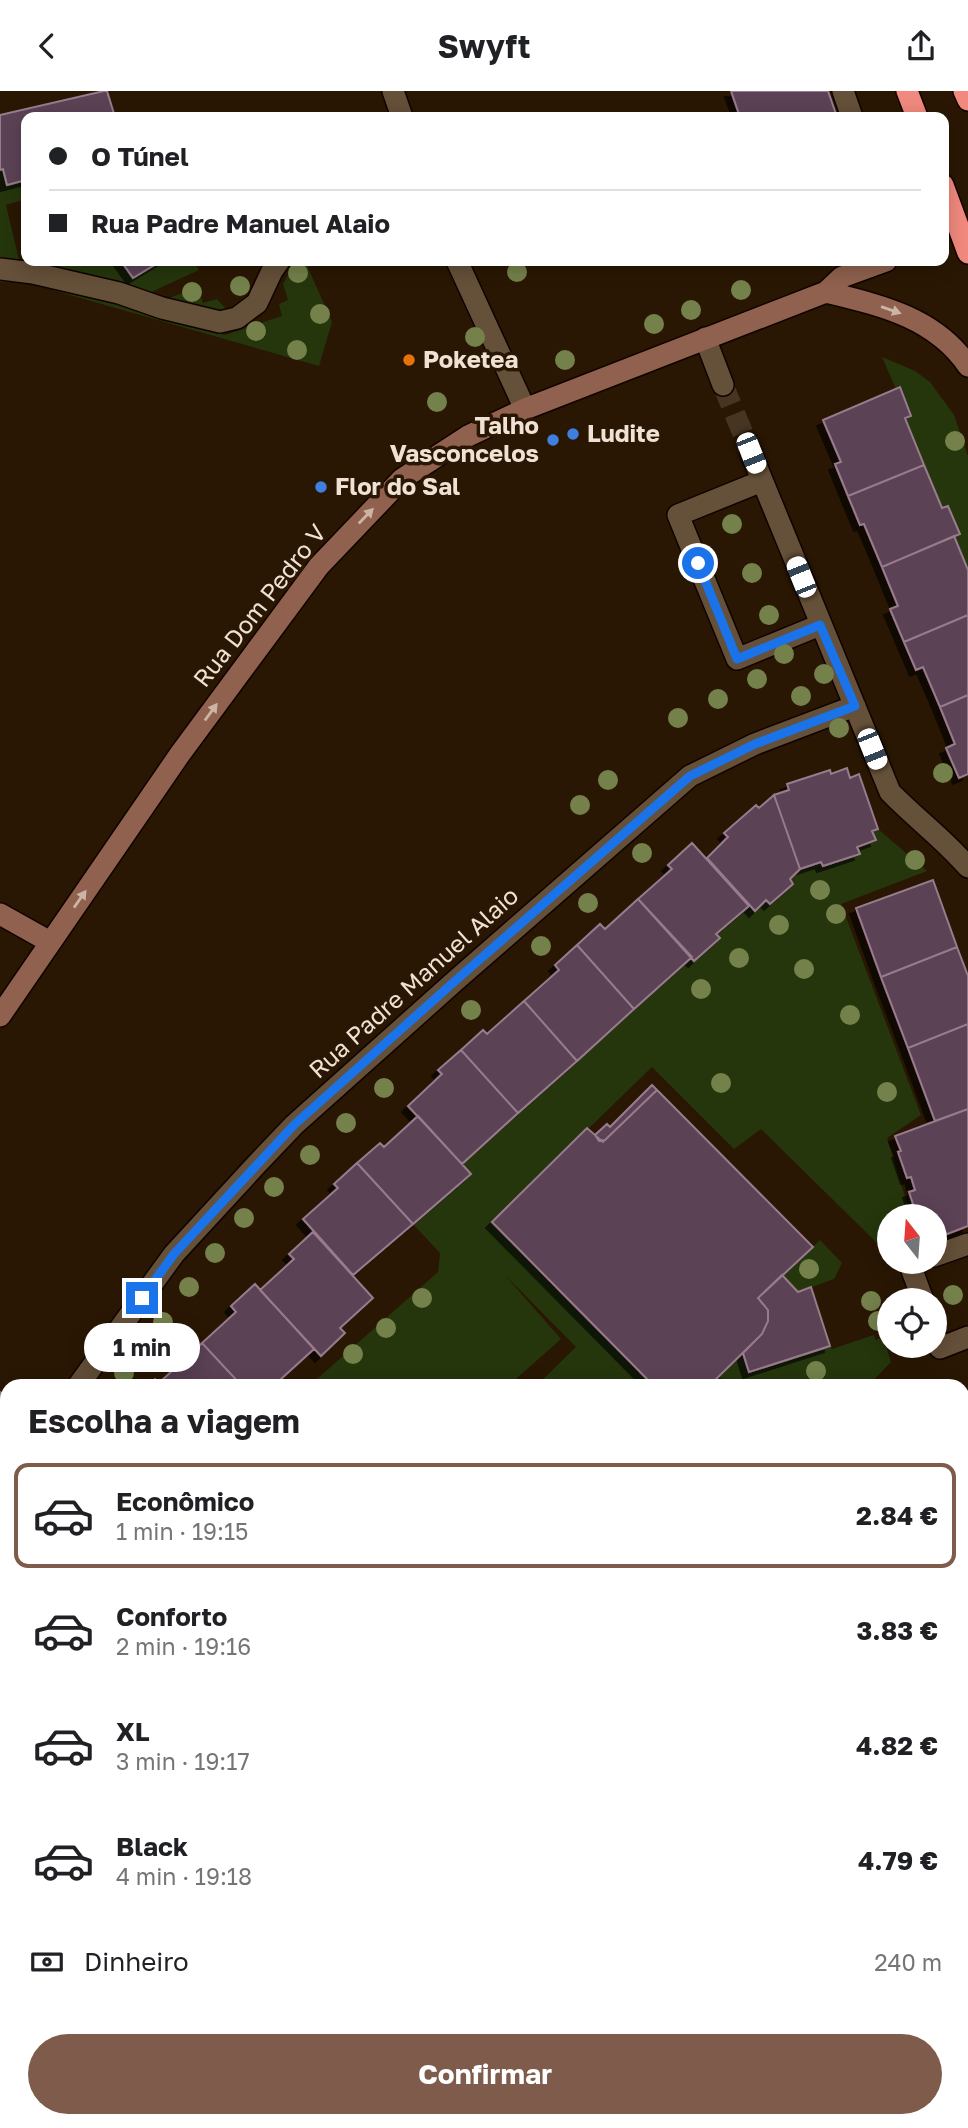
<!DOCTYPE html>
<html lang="pt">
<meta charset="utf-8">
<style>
:root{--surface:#fff;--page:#f6f6f6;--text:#202124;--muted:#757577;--line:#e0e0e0;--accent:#7e5b4a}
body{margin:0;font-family:"Golos Text",sans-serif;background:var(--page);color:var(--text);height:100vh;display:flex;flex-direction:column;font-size:26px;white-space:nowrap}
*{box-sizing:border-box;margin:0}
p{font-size:23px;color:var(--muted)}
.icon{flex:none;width:38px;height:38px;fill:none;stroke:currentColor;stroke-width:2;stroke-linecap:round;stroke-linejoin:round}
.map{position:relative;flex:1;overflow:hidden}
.details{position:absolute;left:0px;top:1288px;width:970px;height:749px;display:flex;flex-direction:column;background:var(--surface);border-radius:21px 21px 0 0;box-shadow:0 4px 18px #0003}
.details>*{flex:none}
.banner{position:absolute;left:21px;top:21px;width:928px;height:154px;border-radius:14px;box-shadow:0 4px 18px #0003;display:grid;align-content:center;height:154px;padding:0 28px;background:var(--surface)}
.needle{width:46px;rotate:343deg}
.tools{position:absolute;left:877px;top:1113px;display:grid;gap:14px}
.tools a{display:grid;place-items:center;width:70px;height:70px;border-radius:50%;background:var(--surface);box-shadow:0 4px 18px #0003;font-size:35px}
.end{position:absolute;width:32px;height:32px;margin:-16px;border:9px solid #1a73e8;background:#fff;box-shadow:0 0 0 4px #fff}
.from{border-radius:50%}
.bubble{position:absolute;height:49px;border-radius:24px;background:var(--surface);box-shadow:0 4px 18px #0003;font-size:23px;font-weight:700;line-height:49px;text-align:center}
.car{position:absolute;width:21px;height:42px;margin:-21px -10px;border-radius:9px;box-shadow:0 0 5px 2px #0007;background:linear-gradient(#fff 24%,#345 0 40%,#fff 0 76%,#345 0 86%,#fff 0)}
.banner b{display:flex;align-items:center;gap:24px;height:66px;font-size:26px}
.banner b+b{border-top:2px solid var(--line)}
.banner i{width:18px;height:18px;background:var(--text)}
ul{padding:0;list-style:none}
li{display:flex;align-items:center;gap:21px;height:105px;margin:0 14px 10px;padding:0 14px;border:4px solid transparent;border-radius:14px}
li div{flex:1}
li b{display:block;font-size:26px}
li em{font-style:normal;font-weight:700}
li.selected{border-color:var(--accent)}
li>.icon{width:63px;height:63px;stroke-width:1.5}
h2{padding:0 28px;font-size:32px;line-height:84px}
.pay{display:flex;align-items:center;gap:18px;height:77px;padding:0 28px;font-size:26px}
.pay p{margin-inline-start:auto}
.cta{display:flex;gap:14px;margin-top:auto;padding:14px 28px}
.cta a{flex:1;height:80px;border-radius:42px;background:var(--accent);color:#fff;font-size:28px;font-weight:700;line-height:80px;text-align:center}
header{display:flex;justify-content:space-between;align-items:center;height:91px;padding:0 28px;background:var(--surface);font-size:32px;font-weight:700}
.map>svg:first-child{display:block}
.green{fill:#25360c}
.building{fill:#5c4254;stroke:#987b8e;stroke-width:2;filter:url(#shadow)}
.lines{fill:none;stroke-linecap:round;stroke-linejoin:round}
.street-tunnel{stroke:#473522;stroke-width:21;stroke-dasharray:21 10;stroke-linecap:butt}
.lane-casing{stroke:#110300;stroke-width:24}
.street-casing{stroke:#110300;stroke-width:24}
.secondary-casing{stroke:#110300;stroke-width:24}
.primary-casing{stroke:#110300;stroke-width:24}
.highway-casing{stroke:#110300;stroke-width:24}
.lane{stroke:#655039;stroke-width:21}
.street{stroke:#655039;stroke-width:21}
.secondary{stroke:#8f614e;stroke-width:21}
.primary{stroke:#b97262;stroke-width:21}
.highway{stroke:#f1897e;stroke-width:21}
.tree{fill:#74814b}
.oneway{fill:#cdb5a6}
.route{stroke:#1a73e8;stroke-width:9}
.food-dot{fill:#e8710a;stroke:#291703;stroke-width:2.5}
.shop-dot{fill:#3f7fe0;stroke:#291703;stroke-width:2.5}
.labels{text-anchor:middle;stroke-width:7;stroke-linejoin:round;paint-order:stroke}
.poi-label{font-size:24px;font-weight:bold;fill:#efe2d5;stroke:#291703;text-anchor:start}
.street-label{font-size:24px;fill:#efe2d5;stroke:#291703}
</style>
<header><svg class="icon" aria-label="back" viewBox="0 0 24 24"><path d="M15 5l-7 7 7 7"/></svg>Swyft<svg class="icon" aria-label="share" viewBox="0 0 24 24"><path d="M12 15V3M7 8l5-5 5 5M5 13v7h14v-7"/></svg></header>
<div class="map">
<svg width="968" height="2037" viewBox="0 0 968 2037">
<defs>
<filter id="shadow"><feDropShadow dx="-6" dy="6" stdDeviation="0" flood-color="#0009"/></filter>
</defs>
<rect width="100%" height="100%" fill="#291703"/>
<!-- green -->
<path class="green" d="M3 78 7 94 19 91 23 109 6 114 19 169 0 167V79Z
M58 170H121L133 187 161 170H193L199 179 149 202 61 183Z
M296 170H305L332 231 319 275 28 192 0 191V187L29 188 225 244 282 225 279 213 288 209 283 193Z
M197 196 203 212 217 208 226 218 214 221 167 208Z
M882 266 915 280 930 291 954 324 968 365V479L954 445 960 443 948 415 942 417 905 327 911 324 900 297 896 298Z
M878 738 927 780 841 813 921 1024 887 1047 911 1125H889V1154L881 1156 761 1038 734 1058 652 976 492 1131 654 1295H536L576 1256 505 1184 561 1248 508 1295H309L438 1181 440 1162 413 1133 471 1083 462 1073 692 866 719 847 716 843 749 815 755 820 766 809 793 793 790 788 800 778 821 771 823 775 859 763 857 756 875 749 872 740Z
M820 1149 842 1172 834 1188 798 1201 782 1184Z
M874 1244 876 1249 883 1246 891 1271 868 1295H729L719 1285 743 1262 749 1281 830 1255 832 1258Z
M7 1455V1647L0 1655V1466Z
M968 1963V2037H898L905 2030H962L963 1969Z
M399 2030H494L487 2037H406Z"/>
<!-- building -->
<path class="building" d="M104 0H107L115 26H26V89L7 94 3 78 0 79V24Z
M731 0H828L837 26H740Z
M121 170H161L133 187Z
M900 296 911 325 905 327 924 374 848 405 835 373 841 371 823 329Z
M924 374 942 417 948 415 960 443 882 476 864 433 860 434 848 405Z
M954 445 968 479V524L904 551 890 518 898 515 882 476Z
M968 524V604L940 616 923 576 916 579 904 551Z
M968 604V683L959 687 946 657 955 653 940 616Z
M847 677 850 687 859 683 878 738 872 740 876 749 857 756 860 763 823 775 821 771 800 778 774 704 789 699 787 693 830 679 831 683Z
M774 704 800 778 790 788 793 793 770 813 766 809 755 820 707 767 728 746 724 742 756 714 759 717Z
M692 752 749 815 716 843 720 847 694 870 638 808 672 778 668 774Z
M933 789 957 856 881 886 856 817Z
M638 808 692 866 634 918 577 854 600 833 605 838Z
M577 854 634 918 577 970 524 910 559 879 555 874Z
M957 856 968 885V933L908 957 881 886Z
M524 910 577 970 518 1022 461 959 483 939 487 943Z
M968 933V1018L935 1030 908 957Z
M461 959 518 1022 462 1073 408 1015 442 983 438 979Z
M652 994 657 999 605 1049 599 1050 595 1044 607 1033 610 1036Z
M657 999 813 1156 758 1207 768 1219V1230L762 1243 709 1295H654L492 1131 587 1037 603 1051Z
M968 1018V1135L934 1148V1125H917L909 1101 915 1099 911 1086 907 1087 898 1061 901 1060 895 1045Z
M418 1025 471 1083 413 1133 357 1072 380 1052 384 1056Z
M357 1072 413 1133 353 1184 303 1128 338 1097 334 1093Z
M313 1141 373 1207 340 1237 345 1242 321 1265 260 1199 294 1168 289 1163Z
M782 1184 798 1201 811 1196 830 1255 749 1281 743 1262 762 1243 768 1230V1219L758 1207Z
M255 1193 314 1258 281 1288 286 1295H242L202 1252 236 1221 231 1215Z
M202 1252 242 1295H147L155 1288 159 1292Z
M0 1301 7 1306V1334L0 1344Z
M968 1315V1442L962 1429V1318Z
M0 1829 7 1835V1887L0 1882Z
M0 1882 7 1887V1917L1 1924Z
M7 1917V1958L0 1967V1925Z
M111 2030H223L229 2036 105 2037Z"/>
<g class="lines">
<!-- street-tunnel -->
<path class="street-tunnel" d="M723 294 751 362"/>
<!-- lane casing -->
<g class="lane-casing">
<path id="lane" d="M843 0 852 26
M0 178 33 182 119 202 162 217 220 231 237 227 257 212 272 180 279 170"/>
</g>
<!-- street casing -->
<g class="street-casing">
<path id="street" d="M393 0 402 26
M457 170 525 318
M705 247 723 294
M751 362 890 701C915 727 944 748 968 776
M762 390 678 424 737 568 820 534
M934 1165 968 1153
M920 1171 910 1174 923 1209
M934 1242 940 1257 968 1246
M78 1295 174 1163 255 1075 294 1034 455 890 690 685 755 653 855 615
M0 1407 7 1397
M962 1615 966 1623
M0 1770 7 1776
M42 2037 47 2030"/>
</g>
<!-- secondary casing -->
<g class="secondary-casing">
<path id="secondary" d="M826 201C879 214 935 226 968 275
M0 823 50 851
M0 925 180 663 319 475 402 388 468 345 525 318 826 201 842 186 886 170"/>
</g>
<!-- primary casing -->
<g class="primary-casing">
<path id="primary" d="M962 1822 968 1816
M962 1843 968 1839
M962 1904 968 1897
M761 2037 768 2030
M840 2037 847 2030"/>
</g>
<!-- highway casing -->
<g class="highway-casing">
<path id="highway" d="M907 0 917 26
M964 0 968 9
M943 94 968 162"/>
</g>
<!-- lane -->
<use href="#lane" class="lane"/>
<!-- street -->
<use href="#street" class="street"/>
<!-- secondary -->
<use href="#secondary" class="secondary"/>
<!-- primary -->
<use href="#primary" class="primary"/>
<!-- highway -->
<use href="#highway" class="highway"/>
</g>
<!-- trees -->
<g class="tree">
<circle cx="517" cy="181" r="10"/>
<circle cx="298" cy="182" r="10"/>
<circle cx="240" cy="195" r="10"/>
<circle cx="741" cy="199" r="10"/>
<circle cx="192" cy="201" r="10"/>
<circle cx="691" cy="219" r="10"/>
<circle cx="320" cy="223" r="10"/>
<circle cx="654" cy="233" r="10"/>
<circle cx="256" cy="240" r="10"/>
<circle cx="475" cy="246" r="10"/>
<circle cx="297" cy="259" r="10"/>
<circle cx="565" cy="269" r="10"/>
<circle cx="437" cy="311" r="10"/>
<circle cx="955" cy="350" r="10"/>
<circle cx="732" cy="433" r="10"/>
<circle cx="752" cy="482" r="10"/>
<circle cx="769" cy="524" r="10"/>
<circle cx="784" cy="563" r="10"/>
<circle cx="824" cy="583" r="10"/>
<circle cx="757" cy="588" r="10"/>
<circle cx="801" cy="605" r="10"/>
<circle cx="718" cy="608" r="10"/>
<circle cx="678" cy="627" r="10"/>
<circle cx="839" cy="637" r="10"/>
<circle cx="943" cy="682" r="10"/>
<circle cx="608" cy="689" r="10"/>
<circle cx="580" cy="714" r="10"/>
<circle cx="642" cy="762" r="10"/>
<circle cx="915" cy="769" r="10"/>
<circle cx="820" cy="799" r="10"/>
<circle cx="588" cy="812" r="10"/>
<circle cx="836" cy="823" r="10"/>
<circle cx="779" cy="834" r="10"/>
<circle cx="541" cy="855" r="10"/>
<circle cx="739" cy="867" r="10"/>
<circle cx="804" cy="878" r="10"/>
<circle cx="701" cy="898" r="10"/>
<circle cx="471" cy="919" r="10"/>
<circle cx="850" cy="924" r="10"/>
<circle cx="721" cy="992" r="10"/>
<circle cx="384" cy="997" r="10"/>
<circle cx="887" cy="1001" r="10"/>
<circle cx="346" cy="1032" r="10"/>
<circle cx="310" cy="1064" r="10"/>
<circle cx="274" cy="1096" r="10"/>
<circle cx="244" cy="1127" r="10"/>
<circle cx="215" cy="1162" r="10"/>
<circle cx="809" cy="1178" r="10"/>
<circle cx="189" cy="1196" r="10"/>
<circle cx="953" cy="1204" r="10"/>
<circle cx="422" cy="1207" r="10"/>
<circle cx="871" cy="1210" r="10"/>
<circle cx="878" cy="1230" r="10"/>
<circle cx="163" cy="1231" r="10"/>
<circle cx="386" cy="1237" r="10"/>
<circle cx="353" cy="1263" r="10"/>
<circle cx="816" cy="1280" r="10"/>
<circle cx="124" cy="1282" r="10"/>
</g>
<!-- one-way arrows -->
<defs><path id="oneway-solid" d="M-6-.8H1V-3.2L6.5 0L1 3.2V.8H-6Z" transform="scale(1.75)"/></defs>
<g class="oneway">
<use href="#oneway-solid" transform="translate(891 219) rotate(19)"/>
<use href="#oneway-solid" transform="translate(366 425) rotate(-46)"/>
<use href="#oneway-solid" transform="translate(211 621) rotate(-54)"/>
<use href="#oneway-solid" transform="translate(80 808) rotate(-55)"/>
</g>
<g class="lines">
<!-- route -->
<path class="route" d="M142 1207 174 1163 294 1034 455 890 690 685 755 653 855 615 820 534 737 568 698 472"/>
</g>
<!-- markers -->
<circle class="food-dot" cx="409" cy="269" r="7"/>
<g class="shop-dot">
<circle cx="573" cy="343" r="7"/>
<circle cx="553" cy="349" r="7"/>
<circle cx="321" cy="396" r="7"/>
</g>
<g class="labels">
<!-- poi labels -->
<g class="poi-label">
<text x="423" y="277">Poketea</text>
<text x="539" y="343" text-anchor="end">Talho<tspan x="539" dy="28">Vasconcelos</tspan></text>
<text x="587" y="351">Ludite</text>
<text x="335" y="404">Flor do Sal</text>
</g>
<!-- street labels -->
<g class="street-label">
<text transform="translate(260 515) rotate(-52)" y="8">Rua Dom Pedro V</text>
<text transform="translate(414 892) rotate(-42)" y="8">Rua Padre Manuel Alaio</text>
</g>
</g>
</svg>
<div class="tools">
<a><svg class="needle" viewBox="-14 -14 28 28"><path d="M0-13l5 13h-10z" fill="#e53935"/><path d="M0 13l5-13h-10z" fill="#757577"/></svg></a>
<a><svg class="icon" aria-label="locate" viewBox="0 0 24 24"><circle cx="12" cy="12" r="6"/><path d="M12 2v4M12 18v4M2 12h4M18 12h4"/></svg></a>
</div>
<i class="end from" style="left:698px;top:472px"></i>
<i class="end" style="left:142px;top:1207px"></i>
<div class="bubble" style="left:84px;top:1232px;width:116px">1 min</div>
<i class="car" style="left:751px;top:362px;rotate:158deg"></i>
<i class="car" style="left:801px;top:486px;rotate:338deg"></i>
<i class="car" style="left:872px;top:658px;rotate:158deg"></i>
<div class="banner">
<b><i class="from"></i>O Túnel</b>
<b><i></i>Rua Padre Manuel Alaio</b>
</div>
<section class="details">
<h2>Escolha a viagem</h2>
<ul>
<li class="selected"><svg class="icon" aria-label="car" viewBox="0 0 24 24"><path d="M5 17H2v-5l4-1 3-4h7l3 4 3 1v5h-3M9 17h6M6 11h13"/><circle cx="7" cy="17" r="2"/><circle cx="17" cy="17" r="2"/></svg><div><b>Econômico</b><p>1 min · 19:15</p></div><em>2.84 €</em></li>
<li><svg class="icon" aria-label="car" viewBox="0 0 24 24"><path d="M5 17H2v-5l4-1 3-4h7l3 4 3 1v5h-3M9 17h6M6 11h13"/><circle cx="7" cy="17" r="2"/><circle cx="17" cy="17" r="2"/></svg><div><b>Conforto</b><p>2 min · 19:16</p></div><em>3.83 €</em></li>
<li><svg class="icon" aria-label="car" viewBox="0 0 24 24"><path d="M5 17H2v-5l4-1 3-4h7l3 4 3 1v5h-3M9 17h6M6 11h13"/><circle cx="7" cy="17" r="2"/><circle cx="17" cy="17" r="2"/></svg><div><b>XL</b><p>3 min · 19:17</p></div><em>4.82 €</em></li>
<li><svg class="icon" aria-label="car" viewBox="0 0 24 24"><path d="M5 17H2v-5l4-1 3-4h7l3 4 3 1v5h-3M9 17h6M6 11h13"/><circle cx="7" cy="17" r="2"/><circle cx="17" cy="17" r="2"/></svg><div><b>Black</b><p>4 min · 19:18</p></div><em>4.79 €</em></li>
</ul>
<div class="pay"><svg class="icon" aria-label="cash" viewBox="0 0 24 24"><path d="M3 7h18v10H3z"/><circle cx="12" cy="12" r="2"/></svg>Dinheiro<p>240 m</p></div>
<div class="cta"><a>Confirmar</a></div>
</section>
</div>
